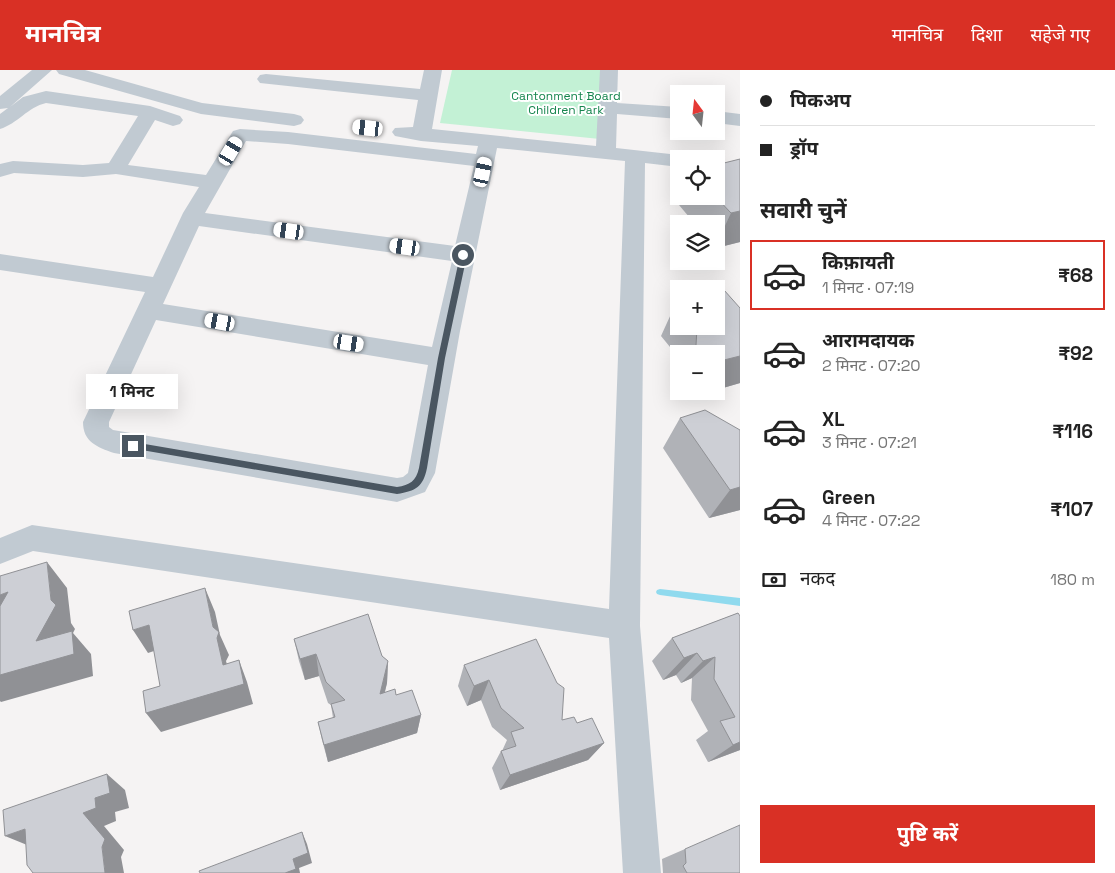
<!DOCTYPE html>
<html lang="hi">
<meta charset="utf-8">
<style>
:root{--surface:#fff;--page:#f6f6f6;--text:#222;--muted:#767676;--line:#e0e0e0;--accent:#d93025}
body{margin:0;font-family:"Space Grotesk","Noto Sans Devanagari",sans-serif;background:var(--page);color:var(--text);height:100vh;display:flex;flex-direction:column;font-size:19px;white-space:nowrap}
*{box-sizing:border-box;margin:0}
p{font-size:16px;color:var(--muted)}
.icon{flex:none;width:28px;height:28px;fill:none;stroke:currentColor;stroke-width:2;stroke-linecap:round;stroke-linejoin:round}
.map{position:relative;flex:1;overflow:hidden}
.sheet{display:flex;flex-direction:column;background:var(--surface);width:375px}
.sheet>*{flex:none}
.top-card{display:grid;align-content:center;height:110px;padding:0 20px;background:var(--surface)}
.needle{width:32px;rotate:345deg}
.controls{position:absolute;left:670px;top:15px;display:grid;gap:10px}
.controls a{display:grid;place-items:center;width:55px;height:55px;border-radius:0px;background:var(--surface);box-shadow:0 5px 20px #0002;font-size:25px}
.end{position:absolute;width:22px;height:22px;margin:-11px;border:6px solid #4a5661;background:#fff;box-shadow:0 0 0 2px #fff}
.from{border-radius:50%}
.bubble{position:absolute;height:35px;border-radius:0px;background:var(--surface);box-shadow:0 5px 20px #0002;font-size:16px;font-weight:700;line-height:35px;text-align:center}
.car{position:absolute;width:15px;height:30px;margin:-15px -8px;border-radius:6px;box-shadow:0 0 4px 1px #0007;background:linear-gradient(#fff 24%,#345 0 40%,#fff 0 76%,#345 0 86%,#fff 0)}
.top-card b{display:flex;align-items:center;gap:18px;height:48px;font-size:19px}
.top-card b+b{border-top:1px solid var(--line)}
.top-card i{width:12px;height:12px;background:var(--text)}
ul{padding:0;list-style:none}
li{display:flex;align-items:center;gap:15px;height:70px;margin:0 10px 8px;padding:0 10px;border:2px solid transparent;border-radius:0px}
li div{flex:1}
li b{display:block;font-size:19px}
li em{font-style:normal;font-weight:700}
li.current{border-color:var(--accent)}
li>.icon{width:45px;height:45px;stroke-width:1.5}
h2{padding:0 20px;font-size:22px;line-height:60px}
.pay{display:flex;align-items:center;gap:12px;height:55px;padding:0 20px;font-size:19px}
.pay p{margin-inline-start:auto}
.action{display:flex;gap:10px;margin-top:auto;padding:10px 20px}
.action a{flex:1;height:58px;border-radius:0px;background:var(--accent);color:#fff;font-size:20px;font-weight:700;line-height:58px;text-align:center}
header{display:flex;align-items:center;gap:30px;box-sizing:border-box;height:70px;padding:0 25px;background:var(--accent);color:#fff}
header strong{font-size:24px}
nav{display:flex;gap:28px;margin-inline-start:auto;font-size:18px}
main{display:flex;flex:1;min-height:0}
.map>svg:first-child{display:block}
.green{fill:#c3f1d5}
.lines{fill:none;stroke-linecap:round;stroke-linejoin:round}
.stream{fill:#90daee;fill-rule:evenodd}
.minor{fill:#c1cad2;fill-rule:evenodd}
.wall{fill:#b0b2b7}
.shaded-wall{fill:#909195}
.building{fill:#cdcfd5;stroke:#909195}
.route{fill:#4a5661}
.labels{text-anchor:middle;stroke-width:4;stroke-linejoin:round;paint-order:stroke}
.far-park-label{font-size:12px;fill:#17864f;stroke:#fff}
</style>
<header>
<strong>मानचित्र</strong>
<nav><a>मानचित्र</a><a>दिशा</a><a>सहेजे गए</a></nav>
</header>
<main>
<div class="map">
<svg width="740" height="803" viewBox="0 0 740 803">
<rect width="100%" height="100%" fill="#f5f3f3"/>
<!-- green -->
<path class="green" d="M452 0H601L600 69 440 53Z"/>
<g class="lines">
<!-- stream -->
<path class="stream" d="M660 519 740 528V536L660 525 657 524 656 522 657 520Z"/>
<!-- minor -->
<path class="minor" d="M32 0H52L10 37 23 27 46 21 150 36 180 46 183 50 180 54 173 56 155 50 128 95 206 105 233 61 240 59 288 62 476 84 478 76 421 71 395 66 392 62 395 58 413 57 418 30 260 13 257 9 260 5 266 4 420 19 424 0H442L432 59 596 76 600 0H618L617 33 679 37V49L617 44 616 78 679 85 687 89H679V97L645 93 640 556 661 803H623L609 568 33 481 0 494V468L32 455 609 539 625 91 497 78 460 261 435 403 425 422 397 432 114 383C97 377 83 372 83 352L145 222 0 200V184L153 207 183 143 199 117 116 104 83 107 14 103 0 107V94L13 91 83 95 109 93 138 46 46 33C28 37 17 54 0 59V44L8 38 0 39V26ZM246 71 288 74 474 96 455 176 205 143ZM199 156 452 191 432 277 163 234ZM156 250 428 295 408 403 403 407 397 408 113 360 109 357V352Z
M56 0H85L202 33 294 44 301 46 304 50 301 54 294 56 201 44 59 4Z
M716 41 740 44V56L716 53Z"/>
</g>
<!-- wall -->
<path class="wall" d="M740 89V172L716 178V154H695L679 135 682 126H716Z
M679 232V256H716L740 238V313L716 320V284H679V288L661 266 676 233Z
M690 321H710L693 326Z
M680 348 740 360V440L709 448 663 378Z
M738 543 740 680 708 692 696 670 708 661 691 630 692 608 681 613 676 605 663 610 652 591 672 568Z
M294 569 382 586 388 591 387 613 385 622 396 625 421 645 417 663 328 692 322 670 318 652 333 648 331 635 328 633 319 606 305 610 299 591Z
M464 595 562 650 577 653 604 673 588 690 500 720 492 698 501 681H502L507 670 492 657 481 630 467 636 458 616Z
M685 779 740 803H663L662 789Z"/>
<!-- shaded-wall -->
<path class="shaded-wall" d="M740 141V172L716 178V175L731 143Z
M740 286V313L716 320V292Z
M695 321H710L693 326Z
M740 417V440L709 448 730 420Z
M47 492 67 518 71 553 75 559 73 563 91 584 93 606 1 632 0 631V605L36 571 51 530Z
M205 518 215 542 220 565 229 585 226 591 233 616 223 595 213 557Z
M8 522 0 556V525Z
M149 555 163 578 148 583 133 560Z
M697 583 676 605 663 610 684 588Z
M316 584 319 606 305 610 300 589Z
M715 587 692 608 681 613 703 591Z
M239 590 247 612 253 634 161 662 146 643Z
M388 591 387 613 379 644 380 624Z
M489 610 481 630 467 636 474 616Z
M421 645 417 663 328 692 324 675Z
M740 672V680L708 692 733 675Z
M604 673 588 690 500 720 510 705Z
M107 704 125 720 129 738 115 742 116 751 104 756 124 780 121 787 124 803H105L102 777 83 743 95 728Z
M25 759 32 777 5 766Z
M302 762 307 774 312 793 299 798 300 803H285L293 789Z"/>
<!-- building -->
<path class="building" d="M740 89V141L731 143 715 126H716V95Z
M724 220 740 238V286L716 292V284H703L696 275 697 258 696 256H716V222Z
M705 340 740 360V417L730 420 680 348Z
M47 492 51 530 56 535 36 571 72 561 74 584 0 605V536L8 522 0 525V506Z
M205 518 213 557 219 562 217 568 223 595 239 590 244 614 146 643 143 621 160 616 154 582 149 555 133 560 129 541Z
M738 543 740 546V672L733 675 720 651 735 647 714 609 715 587 703 591 697 583 684 588 672 568Z
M368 544 382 586 388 591 380 624 395 619 396 625 412 620 421 645 324 675 318 652 335 647 331 634 345 630 326 612 316 584 300 589 294 569Z
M536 569 557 613 564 618 562 650 574 647 577 653 592 648 604 673 510 705 501 681 516 676 511 662 524 658 501 638 489 610 474 616 464 595Z
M107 704 110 723 95 728 96 738 83 743 105 769 102 777 105 803H33L27 795 25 759 5 766 3 740Z
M740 755V803H687L683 796 686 793 685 779Z
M302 762 308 783 293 789 296 799 285 803H200L199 801Z"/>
<!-- route -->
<path class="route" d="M463 183 467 185 445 288 427 398C423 417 416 421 397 424L130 378 129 376 133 372 397 417C410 415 416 411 419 398L438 288 460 185Z"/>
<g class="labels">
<!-- far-park labels -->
<g class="far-park-label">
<text x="566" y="30">Cantonment Board<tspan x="566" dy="14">Children Park</tspan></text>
</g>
</g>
</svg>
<div class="controls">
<a><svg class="needle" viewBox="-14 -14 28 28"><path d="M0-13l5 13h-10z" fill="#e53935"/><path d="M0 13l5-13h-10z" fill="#767676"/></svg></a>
<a><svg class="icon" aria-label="locate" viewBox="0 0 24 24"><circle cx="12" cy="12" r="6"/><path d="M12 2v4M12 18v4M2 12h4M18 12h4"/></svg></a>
<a><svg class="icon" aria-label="layers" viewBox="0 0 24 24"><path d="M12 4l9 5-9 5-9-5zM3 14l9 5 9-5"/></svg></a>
<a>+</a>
<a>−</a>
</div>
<i class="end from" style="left:463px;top:185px"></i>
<i class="end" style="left:133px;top:376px"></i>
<div class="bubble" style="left:86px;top:304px;width:92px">1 मिनट</div>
<i class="car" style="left:368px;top:58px;rotate:276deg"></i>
<i class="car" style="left:231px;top:81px;rotate:31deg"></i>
<i class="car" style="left:483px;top:102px;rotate:12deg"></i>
<i class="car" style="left:289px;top:161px;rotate:278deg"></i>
<i class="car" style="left:405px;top:177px;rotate:278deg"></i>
<i class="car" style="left:220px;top:252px;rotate:280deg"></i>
<i class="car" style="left:349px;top:273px;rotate:99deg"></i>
</div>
<section class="sheet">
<div class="top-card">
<b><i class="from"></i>पिकअप</b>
<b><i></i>ड्रॉप</b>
</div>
<h2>सवारी चुनें</h2>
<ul>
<li class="current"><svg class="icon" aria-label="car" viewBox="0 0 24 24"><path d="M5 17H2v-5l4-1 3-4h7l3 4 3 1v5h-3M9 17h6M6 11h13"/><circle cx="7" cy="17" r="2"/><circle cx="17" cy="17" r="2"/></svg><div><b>किफ़ायती</b><p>1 मिनट · 07:19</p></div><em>₹68</em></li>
<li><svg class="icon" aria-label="car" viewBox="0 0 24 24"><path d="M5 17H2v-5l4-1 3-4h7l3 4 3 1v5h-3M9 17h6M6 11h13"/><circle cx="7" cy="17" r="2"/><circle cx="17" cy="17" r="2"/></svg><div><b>आरामदायक</b><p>2 मिनट · 07:20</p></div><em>₹92</em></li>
<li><svg class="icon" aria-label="car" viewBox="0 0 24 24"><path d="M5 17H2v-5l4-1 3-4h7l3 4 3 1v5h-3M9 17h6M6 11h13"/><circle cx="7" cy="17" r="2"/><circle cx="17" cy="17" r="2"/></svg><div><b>XL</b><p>3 मिनट · 07:21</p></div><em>₹116</em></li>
<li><svg class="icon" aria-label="car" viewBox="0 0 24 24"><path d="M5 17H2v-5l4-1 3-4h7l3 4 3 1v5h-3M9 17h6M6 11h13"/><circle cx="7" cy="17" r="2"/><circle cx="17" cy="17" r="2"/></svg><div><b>Green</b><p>4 मिनट · 07:22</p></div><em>₹107</em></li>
</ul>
<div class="pay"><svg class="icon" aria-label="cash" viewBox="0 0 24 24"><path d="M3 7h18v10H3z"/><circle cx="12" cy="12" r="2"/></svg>नकद<p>180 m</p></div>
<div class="action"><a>पुष्टि करें</a></div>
</section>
</main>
